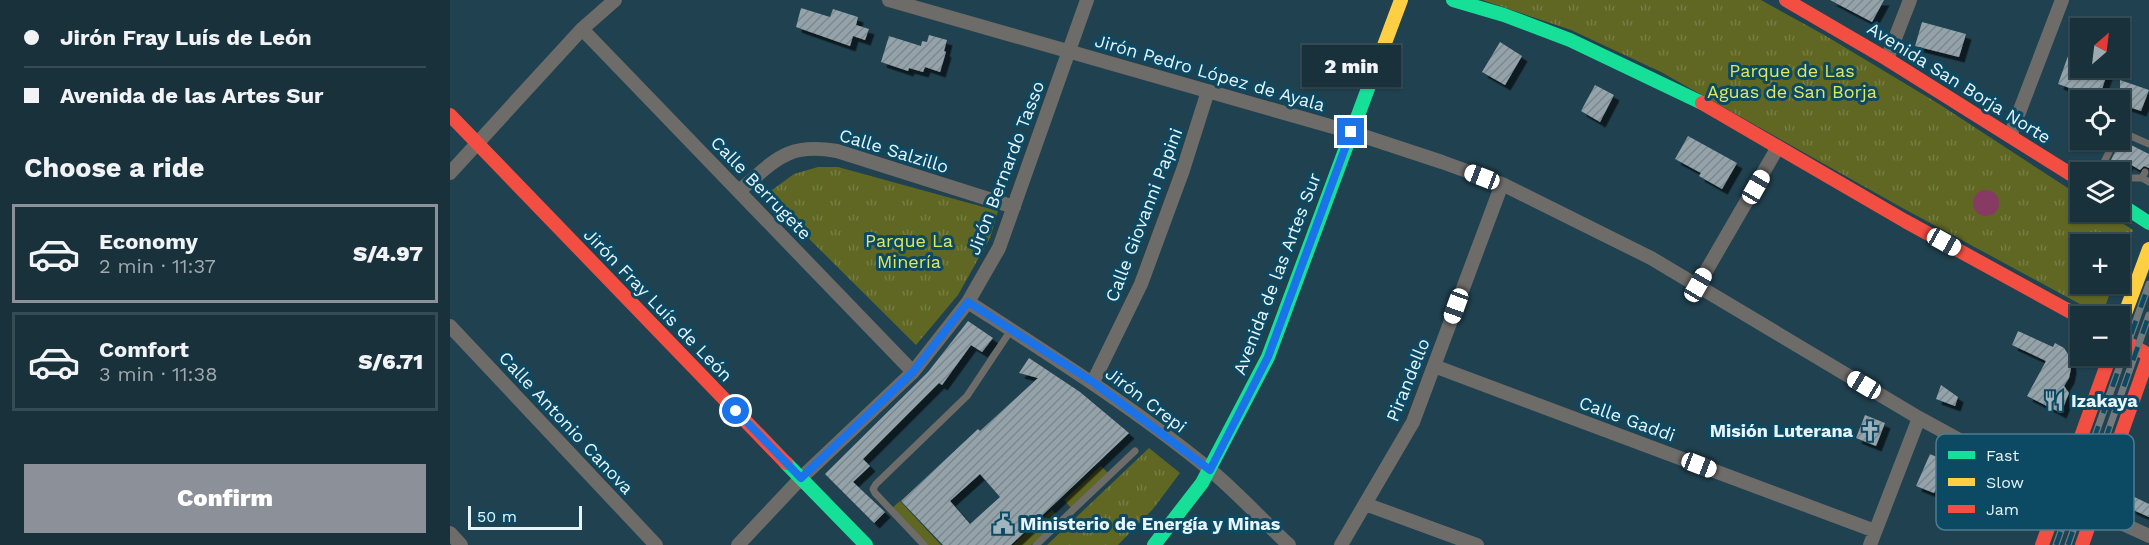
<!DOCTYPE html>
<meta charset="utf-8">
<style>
:root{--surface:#18313b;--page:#213942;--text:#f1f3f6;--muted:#9fa9af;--line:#364c55;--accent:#8c9099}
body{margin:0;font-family:"Work Sans",sans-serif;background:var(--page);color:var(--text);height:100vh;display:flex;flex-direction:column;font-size:22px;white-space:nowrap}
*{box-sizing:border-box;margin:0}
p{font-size:20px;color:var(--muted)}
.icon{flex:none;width:33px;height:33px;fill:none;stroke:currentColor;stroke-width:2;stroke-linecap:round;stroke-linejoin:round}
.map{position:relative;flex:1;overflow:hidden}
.details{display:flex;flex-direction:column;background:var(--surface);width:450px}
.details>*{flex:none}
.top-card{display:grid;align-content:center;height:132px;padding:0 24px;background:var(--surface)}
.needle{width:39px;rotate:28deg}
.fabs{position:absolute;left:1620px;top:18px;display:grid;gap:12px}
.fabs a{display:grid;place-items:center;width:60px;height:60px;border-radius:0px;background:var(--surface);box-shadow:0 2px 4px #0004,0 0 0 2px var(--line);font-size:30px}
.scale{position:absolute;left:18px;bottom:15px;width:114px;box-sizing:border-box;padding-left:6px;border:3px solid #e6f4fc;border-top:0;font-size:16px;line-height:21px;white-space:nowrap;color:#e6f4fc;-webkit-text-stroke:4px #0c4963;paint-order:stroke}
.end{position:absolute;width:27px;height:27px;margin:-14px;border:8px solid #1a73e8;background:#fff;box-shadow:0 0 0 3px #fff}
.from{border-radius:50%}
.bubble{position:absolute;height:42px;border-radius:0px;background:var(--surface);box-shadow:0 2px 4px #0004,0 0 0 2px var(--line);font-size:20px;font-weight:800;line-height:42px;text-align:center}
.car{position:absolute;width:18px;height:36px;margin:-18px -9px;border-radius:8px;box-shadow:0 0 4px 2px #0007;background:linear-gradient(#fff 24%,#345 0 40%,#fff 0 76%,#345 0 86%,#fff 0)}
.top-card b{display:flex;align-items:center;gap:21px;height:57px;font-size:22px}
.top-card b+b{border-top:2px solid var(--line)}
.top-card i{width:15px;height:15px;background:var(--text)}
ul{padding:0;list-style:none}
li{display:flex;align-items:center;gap:18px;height:99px;margin:0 12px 9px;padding:0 12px;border:3px solid var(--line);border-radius:0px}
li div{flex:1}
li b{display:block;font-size:22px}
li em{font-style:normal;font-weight:800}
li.selected{border-color:var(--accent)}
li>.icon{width:54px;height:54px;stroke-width:1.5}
h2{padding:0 24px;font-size:27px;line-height:72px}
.primary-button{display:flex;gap:12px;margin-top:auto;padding:12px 24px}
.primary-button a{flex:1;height:69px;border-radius:0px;background:var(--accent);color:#fff;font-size:24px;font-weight:800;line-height:69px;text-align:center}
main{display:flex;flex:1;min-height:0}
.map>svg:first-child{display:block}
.grass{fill:url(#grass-tufts)}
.water{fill:#873a63}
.building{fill:url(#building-hatch);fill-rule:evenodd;filter:url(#shadow)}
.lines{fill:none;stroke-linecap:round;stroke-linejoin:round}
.lane{stroke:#6e6c69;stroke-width:7}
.street{stroke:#6e6c69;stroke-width:14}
.fast{stroke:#16e098;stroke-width:14}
.slow{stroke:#ffcf43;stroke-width:14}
.jam{stroke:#f24e42;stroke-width:14}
.rail-casing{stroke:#727a7d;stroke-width:7}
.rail{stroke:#0c4963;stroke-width:4.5;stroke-dasharray:14;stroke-linecap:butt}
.route{stroke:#1a73e8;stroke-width:8}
.labels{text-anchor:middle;stroke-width:6;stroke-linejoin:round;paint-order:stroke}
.park-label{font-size:18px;fill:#e0e75d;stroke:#0c4963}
.street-label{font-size:18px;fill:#e6f4fc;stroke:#0c4963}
.poi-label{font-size:18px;font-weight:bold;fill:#e6f4fc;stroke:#0c4963;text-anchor:start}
.key{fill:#0c4963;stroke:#4d7c91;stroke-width:1.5}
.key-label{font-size:16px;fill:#e6f4fc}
</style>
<main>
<section class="details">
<div class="top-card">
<b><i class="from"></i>Jirón Fray Luís de León</b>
<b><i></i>Avenida de las Artes Sur</b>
</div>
<h2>Choose a ride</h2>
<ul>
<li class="selected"><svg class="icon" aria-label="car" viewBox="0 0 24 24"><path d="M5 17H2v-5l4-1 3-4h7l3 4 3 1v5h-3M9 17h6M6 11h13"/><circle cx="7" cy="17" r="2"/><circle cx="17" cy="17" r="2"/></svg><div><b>Economy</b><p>2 min · 11:37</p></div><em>S/4.97</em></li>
<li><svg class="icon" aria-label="car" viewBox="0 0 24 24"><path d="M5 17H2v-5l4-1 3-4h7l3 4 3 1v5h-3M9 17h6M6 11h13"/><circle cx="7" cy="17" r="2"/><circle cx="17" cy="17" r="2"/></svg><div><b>Comfort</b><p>3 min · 11:38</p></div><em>S/6.71</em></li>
</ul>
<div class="primary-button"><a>Confirm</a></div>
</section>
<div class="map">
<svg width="1699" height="545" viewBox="0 0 1699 545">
<defs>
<pattern id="grass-tufts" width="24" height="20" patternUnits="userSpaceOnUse" patternTransform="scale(1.5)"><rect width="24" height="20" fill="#5f6723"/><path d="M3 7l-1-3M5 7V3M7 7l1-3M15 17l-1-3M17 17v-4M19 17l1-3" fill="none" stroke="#767d44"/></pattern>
<pattern id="building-hatch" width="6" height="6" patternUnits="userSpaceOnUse" patternTransform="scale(1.5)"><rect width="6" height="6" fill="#94a3a9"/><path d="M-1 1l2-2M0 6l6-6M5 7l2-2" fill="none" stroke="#7c888d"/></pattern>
<filter id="shadow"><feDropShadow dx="5.5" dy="5.5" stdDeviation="0" flood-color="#0009"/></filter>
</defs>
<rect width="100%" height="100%" fill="#20414f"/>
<!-- grass -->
<path class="grass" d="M1032 0H1311L1376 36 1489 104 1630 196V212H1655L1683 230 1670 267V244H1630V284H1663L1652 316 1447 205 1211 72 1121 30Z
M368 167H388L548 211 540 238 508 295 466 345 315 195 344 174Z
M699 448 730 473 703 509 668 545H597Z
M651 466 658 473 621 508 614 500Z
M450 501 491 545H473L440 510Z
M602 510 610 518 581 545H563Z"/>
<!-- water -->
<path class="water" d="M1523 203a13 13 0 1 1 26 0a13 13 0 1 1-26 0Z"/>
<!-- building -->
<path class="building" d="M1380 0H1434L1422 22Z
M351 8 380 17 383 9 408 17 406 25 419 29 415 40 403 36 400 46 346 27Z
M1472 22 1516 34 1509 57 1465 46Z
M1629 25H1630V68H1659L1649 98 1608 84Z
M479 35 497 40 494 51 496 52 490 72 475 67 473 72 459 68 458 71 431 62 439 36 471 46 472 41 477 42Z
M1050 42 1072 56 1055 85 1032 72Z
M1670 80 1699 90 1691 111 1670 104Z
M1145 85 1164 95 1150 122 1131 111Z
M1238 136 1287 163 1272 189 1249 176 1251 173 1225 159Z
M1671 140 1699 154V168L1694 166 1690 170 1678 163 1674 171 1656 172 1660 170 1659 164Z
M518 321 543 338 532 352 521 345 492 385 489 383 413 459 420 466 403 482 435 512 424 523 375 474 478 372Z
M1568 331 1603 347 1605 343 1614 348 1620 357 1621 368 1619 378 1614 386 1619 393 1611 413 1577 396 1596 361 1562 345Z
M579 358 630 392 679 433 561 545H493L451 501 528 429 530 431 588 378 569 373ZM530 474 550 497 520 524 500 501Z
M1491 385 1508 397 1505 406 1486 399Z
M1415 415 1435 423 1426 446 1406 438Z
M1480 454 1498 462 1484 493 1466 486Z
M1674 492 1699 504V517L1681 509Z"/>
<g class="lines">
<!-- lane -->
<path class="lane" d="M1670 133H1674L1699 144
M1652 166 1665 140
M1695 172 1692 178 1699 182
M1624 174 1647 164 1655 167
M1675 178H1692
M1670 195 1675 178 1671 176
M474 545 425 493 423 489 426 484 517 396 561 330
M586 545 685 451"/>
<!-- street -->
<path class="street" d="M439 0 901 132 992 162 1052 184 1201 258 1469 418 1610 495 1699 536
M132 29 463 372
M1437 59 1460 0
M1560 136 1612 0
M0 173 132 29 165 0
M289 191C325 161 336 142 387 151L564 207
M1248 285 1328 147
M518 302C600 355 683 407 759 469 787 492 812 520 839 545
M0 326 206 545
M984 366 1425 531
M643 382 691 284 733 170 758 91
M915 504 1027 545
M0 533 11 545
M288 545 351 478 463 372 518 302 549 248 637 0
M891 545 963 422 1052 184
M1420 545 1469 418"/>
<!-- fast -->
<path class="fast" d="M1003 0 1054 15 1120 40 1252 103
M1670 204 1699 223
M336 463 416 545
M704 545 752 483 818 357 923 75"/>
<!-- slow -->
<path class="slow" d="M923 75 951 0
M1670 327 1699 249"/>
<!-- jam -->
<path class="jam" d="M1336 0 1437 59 1630 180
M1252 103 1455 221 1630 317
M0 115 336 463
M1670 339 1699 355
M1592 545 1660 356
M1632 545 1699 355"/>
<!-- rail casing -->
<g class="rail-casing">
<path id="rail" d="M1606 545 1699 284
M1618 545 1699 315"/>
</g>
<!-- rail -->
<use href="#rail" class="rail"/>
</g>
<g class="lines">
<!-- route -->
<path class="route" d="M286 411 351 478 463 372 518 302 643 382 760 470 818 357 901 132"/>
</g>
<!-- icons -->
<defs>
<g id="restaurant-bare" transform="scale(1.62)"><path d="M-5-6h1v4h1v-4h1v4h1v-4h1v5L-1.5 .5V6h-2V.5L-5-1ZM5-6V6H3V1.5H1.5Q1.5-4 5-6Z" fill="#a1b5bf" stroke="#0c4963" stroke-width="2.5" paint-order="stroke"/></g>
<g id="church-bare" transform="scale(1.62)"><path d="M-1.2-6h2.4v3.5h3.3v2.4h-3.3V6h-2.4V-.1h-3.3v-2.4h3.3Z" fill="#a1b5bf" stroke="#0c4963" stroke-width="2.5" paint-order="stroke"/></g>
<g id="civic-bare" transform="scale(1.62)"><path d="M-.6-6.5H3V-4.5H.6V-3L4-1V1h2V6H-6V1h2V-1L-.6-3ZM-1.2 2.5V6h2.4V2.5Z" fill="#a1b5bf" stroke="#0c4963" stroke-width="2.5" paint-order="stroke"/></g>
</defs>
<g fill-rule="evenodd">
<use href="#restaurant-bare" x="1604" y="401"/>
<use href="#church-bare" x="1420" y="431"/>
<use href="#civic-bare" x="553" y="524"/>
</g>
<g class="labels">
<!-- park labels -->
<g class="park-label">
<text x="1342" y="77">Parque de Las<tspan x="1342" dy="21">Aguas de San Borja</tspan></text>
<text x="459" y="247">Parque La<tspan x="459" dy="21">Minería</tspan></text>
</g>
<!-- street labels -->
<g class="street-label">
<text transform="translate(760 73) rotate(16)" y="6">Jirón Pedro López de Ayala</text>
<text transform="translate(1509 83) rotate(32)" y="6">Avenida San Borja Norte</text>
<text transform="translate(444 151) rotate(17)" y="6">Calle Salzillo</text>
<text transform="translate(556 168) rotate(-69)" y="6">Jirón Bernardo Tasso</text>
<text transform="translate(311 188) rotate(46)" y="6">Calle Berrugete</text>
<text transform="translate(694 215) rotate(-69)" y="6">Calle Giovanni Papini</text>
<text transform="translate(827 274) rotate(-69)" y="6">Avenida de las Artes Sur</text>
<text transform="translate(208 305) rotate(46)" y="6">Jirón Fray Luís de León</text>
<text transform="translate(958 380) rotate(-68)" y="6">Pirandello</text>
<text transform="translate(696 400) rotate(37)" y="6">Jirón Crepi</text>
<text transform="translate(1177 419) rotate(20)" y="6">Calle Gaddi</text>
<text transform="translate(116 423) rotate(47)" y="6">Calle Antonio Canova</text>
</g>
<!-- poi labels -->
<g class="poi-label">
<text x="1621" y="407">Izakaya</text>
<text x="1403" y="437" text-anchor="end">Misión Luterana</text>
<text x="570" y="530">Ministerio de Energía y Minas</text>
</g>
</g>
<!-- legend -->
<rect x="1486" y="434" width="198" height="96" rx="9" class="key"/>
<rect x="1498" y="451" width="27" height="8" fill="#16e098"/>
<rect x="1498" y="478" width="27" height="8" fill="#ffcf43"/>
<rect x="1498" y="505" width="27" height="8" fill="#f24e42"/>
<g class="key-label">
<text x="1536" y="461">Fast</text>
<text x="1536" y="488">Slow</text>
<text x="1536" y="515">Jam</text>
</g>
</svg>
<div class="fabs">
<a><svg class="needle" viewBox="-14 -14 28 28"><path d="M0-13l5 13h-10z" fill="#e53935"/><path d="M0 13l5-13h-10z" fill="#9fa9af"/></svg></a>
<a><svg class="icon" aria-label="locate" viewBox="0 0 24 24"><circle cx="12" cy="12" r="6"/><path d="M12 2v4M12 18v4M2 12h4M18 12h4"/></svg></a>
<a><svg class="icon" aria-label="layers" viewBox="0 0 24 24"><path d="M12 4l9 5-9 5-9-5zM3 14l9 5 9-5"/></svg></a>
<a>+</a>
<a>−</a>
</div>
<div class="scale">50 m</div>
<i class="end from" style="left:286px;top:411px"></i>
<i class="end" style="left:901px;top:132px"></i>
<div class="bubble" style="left:852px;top:45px;width:99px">2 min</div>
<i class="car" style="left:1032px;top:177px;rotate:291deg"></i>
<i class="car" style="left:1306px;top:187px;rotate:30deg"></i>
<i class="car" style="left:1494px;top:242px;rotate:119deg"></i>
<i class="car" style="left:1248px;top:285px;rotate:30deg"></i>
<i class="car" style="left:1006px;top:306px;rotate:200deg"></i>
<i class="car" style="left:1414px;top:385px;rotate:301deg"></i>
<i class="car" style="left:1249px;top:465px;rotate:111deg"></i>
</div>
</main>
